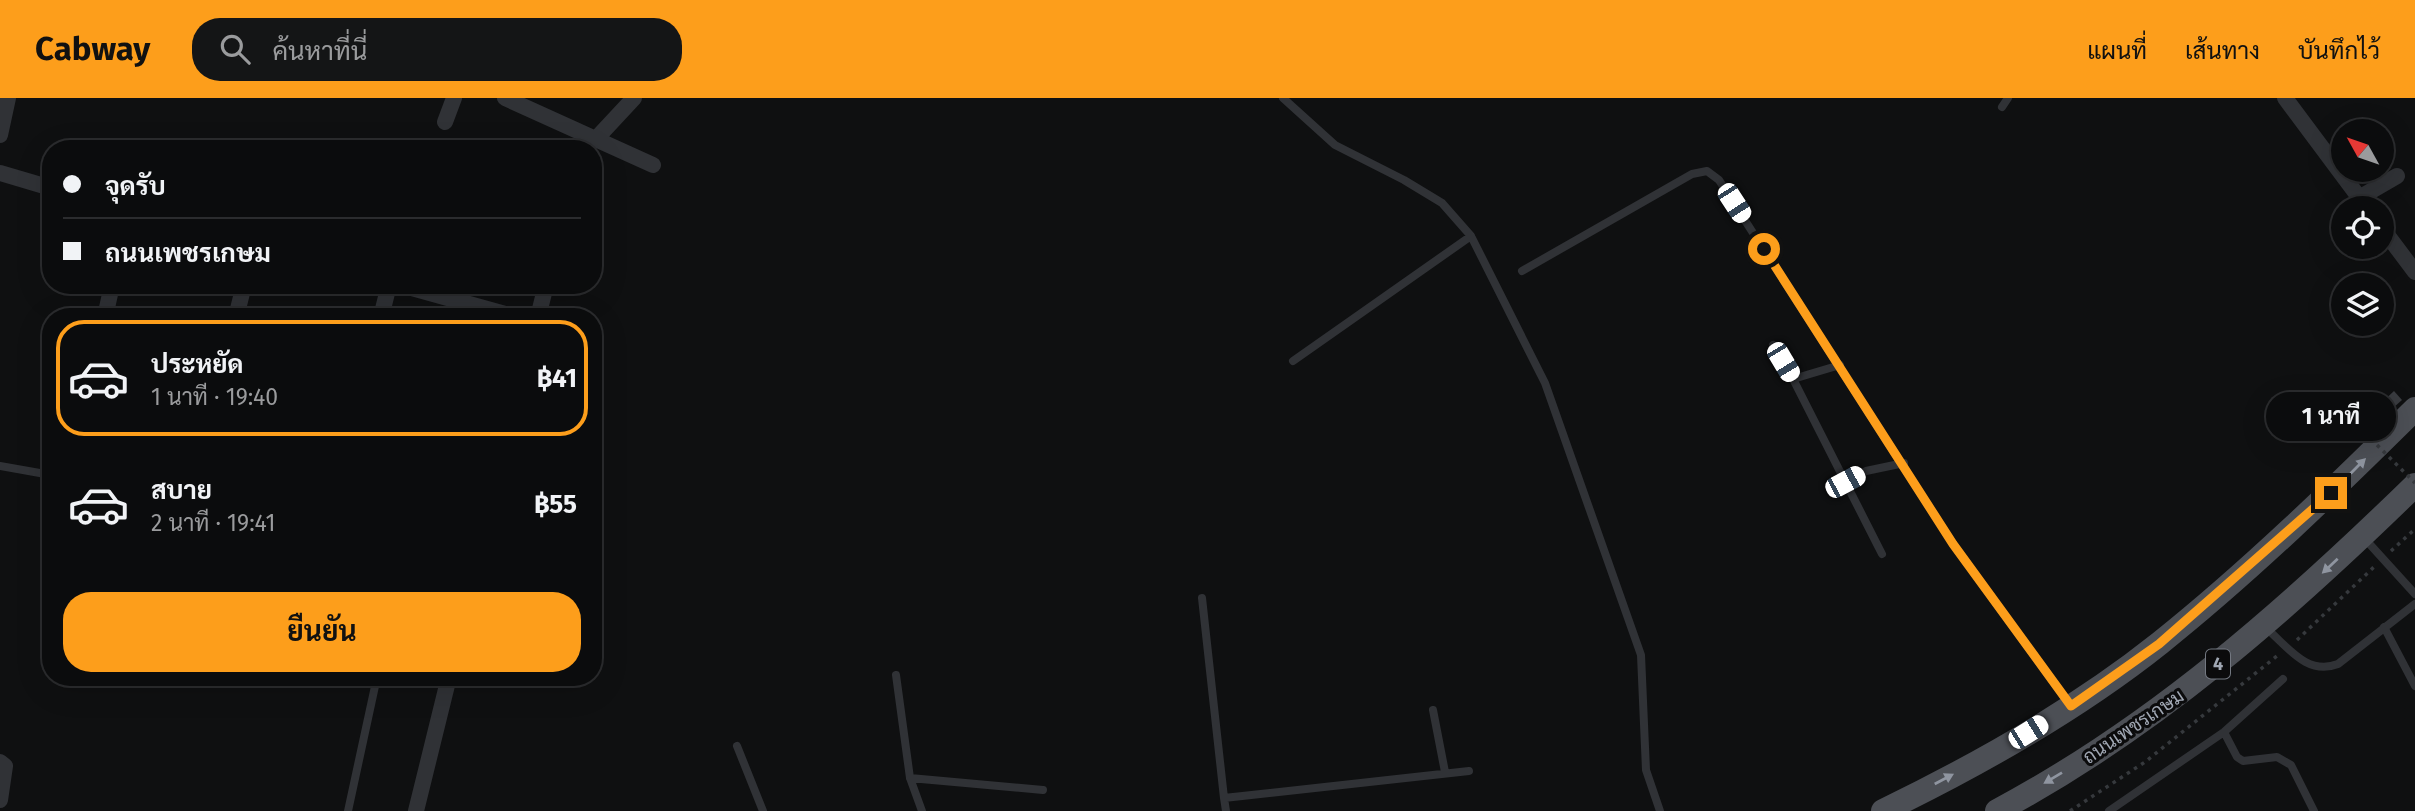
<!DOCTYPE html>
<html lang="th">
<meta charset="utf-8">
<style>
:root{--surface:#0b0c0d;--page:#141516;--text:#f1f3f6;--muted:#9a9b9d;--line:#2b2c2e;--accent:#fd9e1b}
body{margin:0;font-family:"Fira Sans",Sarabun,sans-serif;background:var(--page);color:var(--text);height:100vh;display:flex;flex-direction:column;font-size:26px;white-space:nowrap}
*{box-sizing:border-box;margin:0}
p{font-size:23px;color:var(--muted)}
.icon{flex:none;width:38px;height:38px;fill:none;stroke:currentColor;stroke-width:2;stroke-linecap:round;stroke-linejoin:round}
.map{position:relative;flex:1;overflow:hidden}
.panel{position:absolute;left:42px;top:210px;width:560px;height:378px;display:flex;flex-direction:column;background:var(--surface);border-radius:28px;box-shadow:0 7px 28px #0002,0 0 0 2px var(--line)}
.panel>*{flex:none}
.banner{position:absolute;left:42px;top:42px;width:560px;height:154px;border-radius:28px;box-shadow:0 7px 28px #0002,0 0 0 2px var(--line);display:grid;align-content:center;height:154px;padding:0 21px;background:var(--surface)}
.needle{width:46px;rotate:310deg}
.buttons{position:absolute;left:2331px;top:21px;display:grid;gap:14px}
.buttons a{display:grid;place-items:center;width:63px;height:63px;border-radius:50%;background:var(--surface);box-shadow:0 7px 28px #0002,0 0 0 2px var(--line);font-size:35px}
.end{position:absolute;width:32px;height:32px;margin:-16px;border:9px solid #fd9e1b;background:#111;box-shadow:0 0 0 4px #111}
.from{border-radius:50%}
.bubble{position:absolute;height:49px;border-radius:24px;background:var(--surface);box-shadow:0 7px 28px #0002,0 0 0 2px var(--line);font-size:23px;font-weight:700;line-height:49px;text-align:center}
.car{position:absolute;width:21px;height:42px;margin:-21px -10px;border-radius:9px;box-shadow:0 0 5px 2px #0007;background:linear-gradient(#fff 24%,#345 0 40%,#fff 0 76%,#345 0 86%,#fff 0)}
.banner b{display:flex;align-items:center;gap:24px;height:66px;font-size:26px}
.banner b+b{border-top:2px solid var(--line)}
.banner i{width:18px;height:18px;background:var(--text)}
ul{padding:12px 0 0;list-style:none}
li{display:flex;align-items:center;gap:21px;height:116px;margin:0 14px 10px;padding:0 7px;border:4px solid transparent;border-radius:28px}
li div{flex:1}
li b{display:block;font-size:26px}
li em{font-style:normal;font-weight:700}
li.active{border-color:var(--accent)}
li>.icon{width:63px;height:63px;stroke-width:1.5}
.cta{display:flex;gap:14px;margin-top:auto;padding:14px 21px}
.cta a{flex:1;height:80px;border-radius:28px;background:var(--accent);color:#111;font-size:28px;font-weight:700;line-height:80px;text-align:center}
header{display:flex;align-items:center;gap:42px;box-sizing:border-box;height:98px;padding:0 35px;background:var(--accent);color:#111}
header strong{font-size:33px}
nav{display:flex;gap:38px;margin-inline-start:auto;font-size:24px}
.search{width:490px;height:63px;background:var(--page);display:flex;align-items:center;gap:18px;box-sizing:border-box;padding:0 24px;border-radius:28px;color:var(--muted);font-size:26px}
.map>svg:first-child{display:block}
.building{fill:#393b3f}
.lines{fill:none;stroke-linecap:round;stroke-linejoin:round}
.path{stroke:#36393d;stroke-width:3.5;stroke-dasharray:3.5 5;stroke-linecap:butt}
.service{stroke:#303236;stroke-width:8}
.minor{stroke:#303236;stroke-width:16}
.primary{stroke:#4c4f55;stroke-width:24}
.path-bridge{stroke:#36393d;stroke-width:3.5;stroke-dasharray:3.5 5;stroke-linecap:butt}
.oneway{fill:#8f95a0}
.route{stroke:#fd9e1b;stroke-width:9}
.labels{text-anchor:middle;stroke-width:6;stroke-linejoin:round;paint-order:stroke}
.shield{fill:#0b0b0c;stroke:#737881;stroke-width:2}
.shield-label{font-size:18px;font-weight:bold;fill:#a0a7b3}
.street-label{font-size:19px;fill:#a0a7b3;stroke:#0b0b0c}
</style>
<header>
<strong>Cabway</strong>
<div class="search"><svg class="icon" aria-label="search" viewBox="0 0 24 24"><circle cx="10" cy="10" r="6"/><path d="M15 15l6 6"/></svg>ค้นหาที่นี่</div>
<nav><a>แผนที่</a><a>เส้นทาง</a><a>บันทึกไว้</a></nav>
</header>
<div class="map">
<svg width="2415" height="713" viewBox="0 0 2415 713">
<rect width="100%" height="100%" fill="#0f1011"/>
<!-- building -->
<path class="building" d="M2394 293 2402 302 2384 318 2376 310Z"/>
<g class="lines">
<!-- path -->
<path class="path" d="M2359 329 2377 317
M2391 453 2415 431
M2297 542 2375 468
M2070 713 2145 664 2277 558"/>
<!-- service -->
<path class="service" d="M1283 0 1335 47 1404 82 1442 105 1471 138
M2002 9 2008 0
M1522 173 1692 76 1707 73 1719 82 1953 446 2069 606
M1773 247 1793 281 1840 267
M1293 263 1471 138 1545 285 1641 557 1646 672 1660 713
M1793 281 1882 456
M0 368 51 377
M1845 384 1866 373 1904 365
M2365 441 2415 496
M1202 500 1224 700
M2384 529 2415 588
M2266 530C2288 549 2307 578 2338 566L2415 506
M896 577 910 680 922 713
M1433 612 1445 674
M2224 634 2237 659 2243 663 2277 659 2291 667 2314 713
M737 648 763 713
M910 680 1043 692
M348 713 377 579
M1226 713 1224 700 1469 673
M2109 713 2224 634 2283 581"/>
<!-- minor -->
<path class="minor" d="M505 0 653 67
M2285 0 2367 110
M445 24 454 0
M0 37 8 0
M594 43 634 0
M0 75 51 90
M2359 100 2397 78
M2382 130 2415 174
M401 187 516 219
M105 219 112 187
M236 219 244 187
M381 219 389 187
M538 219 546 187
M0 664 5 668 0 702
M416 713 449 579"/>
<!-- primary -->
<path class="primary" d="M1883 713C1980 666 2076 612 2160 545 2250 473 2333 392 2415 311
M1997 713C2155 629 2288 511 2415 387"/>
<!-- path-bridge -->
<path class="path-bridge" d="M2359 329 2415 385"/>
</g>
<!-- one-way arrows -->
<defs><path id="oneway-solid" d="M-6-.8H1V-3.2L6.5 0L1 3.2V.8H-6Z" transform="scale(1.75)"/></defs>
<g class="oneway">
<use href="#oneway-solid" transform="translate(2358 368) rotate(-45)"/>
<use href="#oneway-solid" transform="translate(2330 468) rotate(137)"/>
<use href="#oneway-solid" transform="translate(2053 680) rotate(149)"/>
<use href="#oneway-solid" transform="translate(1944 681) rotate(-28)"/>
</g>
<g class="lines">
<!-- route -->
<path class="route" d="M1764 151 1953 446 2071 608 2159 546 2331 395"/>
</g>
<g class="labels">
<!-- shield labels -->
<rect class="shield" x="2206" y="551.5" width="24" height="29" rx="5"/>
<g class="shield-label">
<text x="2218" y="572">4</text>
</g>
<!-- street labels -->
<g class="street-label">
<text transform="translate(2133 628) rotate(-34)" y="7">ถนนเพชรเกษม</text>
</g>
</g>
</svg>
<div class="buttons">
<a><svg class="needle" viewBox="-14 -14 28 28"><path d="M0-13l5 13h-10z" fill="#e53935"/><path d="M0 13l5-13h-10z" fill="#9a9b9d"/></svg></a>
<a><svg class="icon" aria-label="locate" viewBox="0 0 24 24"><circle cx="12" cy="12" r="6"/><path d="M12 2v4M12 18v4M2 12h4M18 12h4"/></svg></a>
<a><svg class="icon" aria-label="layers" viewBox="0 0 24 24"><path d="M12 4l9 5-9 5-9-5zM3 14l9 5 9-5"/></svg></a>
</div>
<i class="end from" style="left:1764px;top:151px"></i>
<i class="end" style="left:2331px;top:395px"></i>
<div class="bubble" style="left:2266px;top:294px;width:130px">1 นาที</div>
<i class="car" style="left:1734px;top:105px;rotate:147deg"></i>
<i class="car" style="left:1783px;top:264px;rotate:149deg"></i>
<i class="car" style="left:1845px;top:384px;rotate:62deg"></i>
<i class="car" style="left:2028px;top:634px;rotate:58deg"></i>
<div class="banner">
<b><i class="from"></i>จุดรับ</b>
<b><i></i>ถนนเพชรเกษม</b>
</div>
<section class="panel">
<ul>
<li class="active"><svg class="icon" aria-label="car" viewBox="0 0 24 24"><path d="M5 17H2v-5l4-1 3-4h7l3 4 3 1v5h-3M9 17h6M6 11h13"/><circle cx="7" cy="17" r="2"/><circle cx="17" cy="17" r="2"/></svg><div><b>ประหยัด</b><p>1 นาที · 19:40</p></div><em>฿41</em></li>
<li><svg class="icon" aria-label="car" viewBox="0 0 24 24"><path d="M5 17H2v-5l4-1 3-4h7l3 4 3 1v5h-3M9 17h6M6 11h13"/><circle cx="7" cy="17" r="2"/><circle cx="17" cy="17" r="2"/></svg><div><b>สบาย</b><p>2 นาที · 19:41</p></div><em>฿55</em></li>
</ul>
<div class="cta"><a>ยืนยัน</a></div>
</section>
</div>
